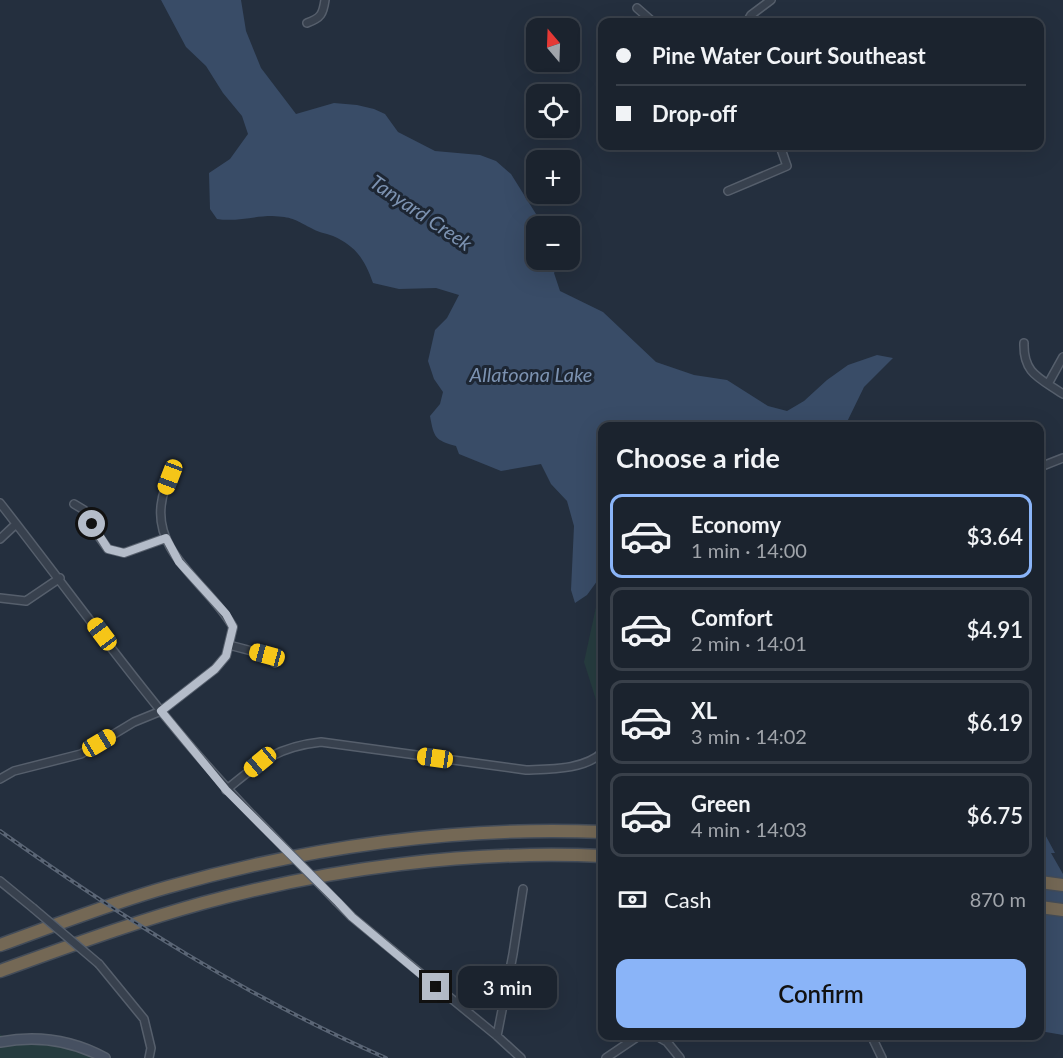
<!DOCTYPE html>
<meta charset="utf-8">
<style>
:root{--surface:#1b232e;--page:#242b36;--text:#f1f3f6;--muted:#a0a4aa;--line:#39404a;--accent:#8ab4f8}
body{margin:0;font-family:Lato,sans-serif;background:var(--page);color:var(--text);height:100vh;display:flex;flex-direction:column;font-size:22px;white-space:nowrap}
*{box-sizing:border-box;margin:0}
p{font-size:20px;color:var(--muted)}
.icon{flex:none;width:33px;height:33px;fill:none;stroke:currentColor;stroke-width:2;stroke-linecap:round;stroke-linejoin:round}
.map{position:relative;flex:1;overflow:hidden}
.sheet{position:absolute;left:598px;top:422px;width:446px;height:618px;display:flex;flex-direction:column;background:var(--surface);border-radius:12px;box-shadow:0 6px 24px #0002,0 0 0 2px var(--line)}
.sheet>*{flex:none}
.banner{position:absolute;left:598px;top:18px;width:446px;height:132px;border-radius:12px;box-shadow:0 6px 24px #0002,0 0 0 2px var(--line);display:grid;align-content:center;height:132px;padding:0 18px;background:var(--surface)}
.needle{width:39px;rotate:341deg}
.fabs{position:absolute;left:526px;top:18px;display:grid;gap:12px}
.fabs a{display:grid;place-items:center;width:54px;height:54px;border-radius:12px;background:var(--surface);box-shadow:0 6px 24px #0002,0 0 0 2px var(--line);font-size:30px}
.end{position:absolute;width:27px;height:27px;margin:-14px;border:8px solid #b4bcc9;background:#111;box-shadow:0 0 0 3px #111}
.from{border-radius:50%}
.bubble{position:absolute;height:42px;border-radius:12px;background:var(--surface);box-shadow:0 6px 24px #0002,0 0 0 2px var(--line);font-size:20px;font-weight:600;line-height:42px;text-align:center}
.car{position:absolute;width:18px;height:36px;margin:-18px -9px;border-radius:8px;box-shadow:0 0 4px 2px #0007;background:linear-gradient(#f5c518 24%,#345 0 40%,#f5c518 0 76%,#345 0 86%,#f5c518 0)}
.banner b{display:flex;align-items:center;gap:21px;height:57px;font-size:22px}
.banner b+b{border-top:2px solid var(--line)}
.banner i{width:15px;height:15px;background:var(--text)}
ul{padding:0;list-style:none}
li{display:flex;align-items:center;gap:18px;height:84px;margin:0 12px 9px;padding:0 6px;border:3px solid var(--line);border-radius:12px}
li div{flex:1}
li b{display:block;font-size:22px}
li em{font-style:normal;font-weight:600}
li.on{border-color:var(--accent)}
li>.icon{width:54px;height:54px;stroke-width:1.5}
h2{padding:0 18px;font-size:27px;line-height:72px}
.pay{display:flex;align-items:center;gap:15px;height:66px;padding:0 18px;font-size:22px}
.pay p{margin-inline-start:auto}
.cta{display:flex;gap:12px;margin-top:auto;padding:12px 18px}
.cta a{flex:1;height:69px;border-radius:12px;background:var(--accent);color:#111;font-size:24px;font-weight:600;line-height:69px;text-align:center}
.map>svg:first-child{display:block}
.green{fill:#263c3f}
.water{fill:#394c67}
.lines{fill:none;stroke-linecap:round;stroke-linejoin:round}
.street-casing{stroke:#565f6c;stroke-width:10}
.secondary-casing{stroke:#565f6c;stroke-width:12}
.highway-casing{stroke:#434c59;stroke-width:15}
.street{stroke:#38414e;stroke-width:7}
.secondary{stroke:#465061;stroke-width:9}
.highway{stroke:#746855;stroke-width:12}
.rail-casing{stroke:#5a6575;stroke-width:4}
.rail{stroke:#1d2633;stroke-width:1.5;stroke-dasharray:4.5;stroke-linecap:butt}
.street-bridge-casing{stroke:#565f6c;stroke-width:10;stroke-linecap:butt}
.street-bridge{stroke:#38414e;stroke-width:7}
.route{stroke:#b4bcc9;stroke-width:8}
.labels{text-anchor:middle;stroke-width:6;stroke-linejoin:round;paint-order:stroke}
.water-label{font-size:20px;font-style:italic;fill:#7c92b1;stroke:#1d2633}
</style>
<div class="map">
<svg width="1063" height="1058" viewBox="0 0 1063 1058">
<rect width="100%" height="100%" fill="#242f3e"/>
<!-- green -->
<path class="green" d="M603 575V722L584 662Z
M0 1034 12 1044 46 1043 66 1046 97 1058H0Z"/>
<!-- water -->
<path class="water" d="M161 0H241L246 31 261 68 296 114 334 103 357 105 374 109 385 114 398 132 435 151 480 155 496 161 511 174 536 214 550 224H569L575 230 570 240V226H537V260H561L554 273 560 291 603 312 656 362 694 375 727 380 768 406 787 411 804 401 827 380 848 365 877 355 893 358 864 387 845 426H603V573L587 595 575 603 571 590 574 526 567 501 551 484 541 464 501 471 459 454 456 446C435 440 434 438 430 416L440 404 443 392 434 379 428 361 435 330 447 318 459 295 436 288 399 289 373 283C365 260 356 246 333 236 325 233 317 232 311 228 294 219 292 217 272 216 253 216 236 222 217 219L210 209 209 173 230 159 248 134 242 116 223 93 206 66 186 47Z
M1040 825 1055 853H1051L1063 874V1035L1040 1031Z"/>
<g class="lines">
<!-- street casing -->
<g class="street-casing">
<path id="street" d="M637 8 653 22
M747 22 751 15 771 0
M307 23C321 18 323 14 325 0
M728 191 787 166 780 146
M1024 343C1023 374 1040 378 1063 394
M1048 384 1063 357
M1040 467 1063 458
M0 503C87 614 168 731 268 831
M74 504 84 510 100 538 108 549 124 553 166 538
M0 539 16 524
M0 598 26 601 60 578
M229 645 267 655 275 663
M0 779 14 771 81 754 134 722 161 711 215 669 226 656 233 627C210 585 151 554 162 500 163 492 167 485 170 477
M226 790C260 762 276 747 321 742L526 770C551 769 584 770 603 752
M0 881 33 908
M337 902 352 917 497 1036 521 1058
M99 964 144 1019 151 1048 149 1058
M655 1035 667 1042 680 1058
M871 1035 882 1058
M497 1036 513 954 523 889
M606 1058 640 1035"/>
</g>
<!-- secondary casing -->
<g class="secondary-casing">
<path id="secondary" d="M0 1042C37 1035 72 1040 105 1058"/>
</g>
<!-- highway casing -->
<g class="highway-casing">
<path id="highway" d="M1040 882 1063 885
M1040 907 1063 910
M0 945C56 925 111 903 168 887 308 847 457 826 603 832
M0 971C67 947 134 922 203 903 331 868 469 850 603 856"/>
</g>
<!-- street -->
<use href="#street" class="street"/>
<!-- secondary -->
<use href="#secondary" class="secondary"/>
<!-- highway -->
<use href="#highway" class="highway"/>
<!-- rail casing -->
<g class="rail-casing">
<path id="rail" d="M0 831C122 918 249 998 386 1058"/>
</g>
<!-- rail -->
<use href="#rail" class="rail"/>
<!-- street-bridge casing -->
<g class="street-bridge-casing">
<path id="street-bridge" d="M268 831 337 902
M33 908 99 964"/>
</g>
<!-- street-bridge -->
<use href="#street-bridge" class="street-bridge"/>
</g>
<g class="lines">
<!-- route -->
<path class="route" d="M92 524 108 549 124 553 166 538 179 562 226 614 233 627 226 656 215 669 161 711 226 790 338 902 352 917 436 987"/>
</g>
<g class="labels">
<!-- water labels -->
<g class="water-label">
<text transform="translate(421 213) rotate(34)" y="7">Tanyard Creek</text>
<text x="531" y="382">Allatoona Lake</text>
</g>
</g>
</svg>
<div class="fabs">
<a><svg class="needle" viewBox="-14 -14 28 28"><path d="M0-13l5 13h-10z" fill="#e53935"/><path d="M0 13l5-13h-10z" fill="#a0a4aa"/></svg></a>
<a><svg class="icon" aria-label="locate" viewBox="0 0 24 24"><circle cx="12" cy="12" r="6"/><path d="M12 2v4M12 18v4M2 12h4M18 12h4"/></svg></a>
<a>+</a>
<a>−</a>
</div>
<i class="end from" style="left:92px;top:524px"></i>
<i class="end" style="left:436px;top:987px"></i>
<div class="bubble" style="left:458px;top:966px;width:99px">3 min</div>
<i class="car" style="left:170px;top:477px;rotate:201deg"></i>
<i class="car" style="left:102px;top:634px;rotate:323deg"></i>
<i class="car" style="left:267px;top:655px;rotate:285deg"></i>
<i class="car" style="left:99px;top:743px;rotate:59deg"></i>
<i class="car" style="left:435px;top:758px;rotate:278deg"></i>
<i class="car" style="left:260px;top:762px;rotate:230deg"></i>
<div class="banner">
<b><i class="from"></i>Pine Water Court Southeast</b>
<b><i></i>Drop-off</b>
</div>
<section class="sheet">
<h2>Choose a ride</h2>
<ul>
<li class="on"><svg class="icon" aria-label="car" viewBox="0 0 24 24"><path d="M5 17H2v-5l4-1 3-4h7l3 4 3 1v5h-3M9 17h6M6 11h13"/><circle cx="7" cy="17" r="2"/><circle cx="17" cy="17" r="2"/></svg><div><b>Economy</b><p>1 min · 14:00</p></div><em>$3.64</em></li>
<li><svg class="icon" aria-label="car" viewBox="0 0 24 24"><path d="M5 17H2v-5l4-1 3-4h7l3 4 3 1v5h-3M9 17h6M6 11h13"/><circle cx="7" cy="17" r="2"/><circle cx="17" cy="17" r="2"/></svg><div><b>Comfort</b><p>2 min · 14:01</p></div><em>$4.91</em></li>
<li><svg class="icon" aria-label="car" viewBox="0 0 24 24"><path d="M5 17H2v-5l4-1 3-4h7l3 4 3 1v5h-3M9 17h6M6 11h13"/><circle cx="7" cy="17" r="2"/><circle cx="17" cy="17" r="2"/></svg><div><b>XL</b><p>3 min · 14:02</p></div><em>$6.19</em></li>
<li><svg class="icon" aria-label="car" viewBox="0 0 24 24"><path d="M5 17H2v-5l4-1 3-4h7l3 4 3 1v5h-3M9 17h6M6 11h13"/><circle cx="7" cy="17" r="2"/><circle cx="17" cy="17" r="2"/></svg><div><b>Green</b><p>4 min · 14:03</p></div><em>$6.75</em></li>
</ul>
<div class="pay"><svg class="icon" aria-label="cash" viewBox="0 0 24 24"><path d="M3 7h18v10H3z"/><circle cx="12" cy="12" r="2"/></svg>Cash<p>870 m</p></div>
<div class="cta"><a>Confirm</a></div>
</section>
</div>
